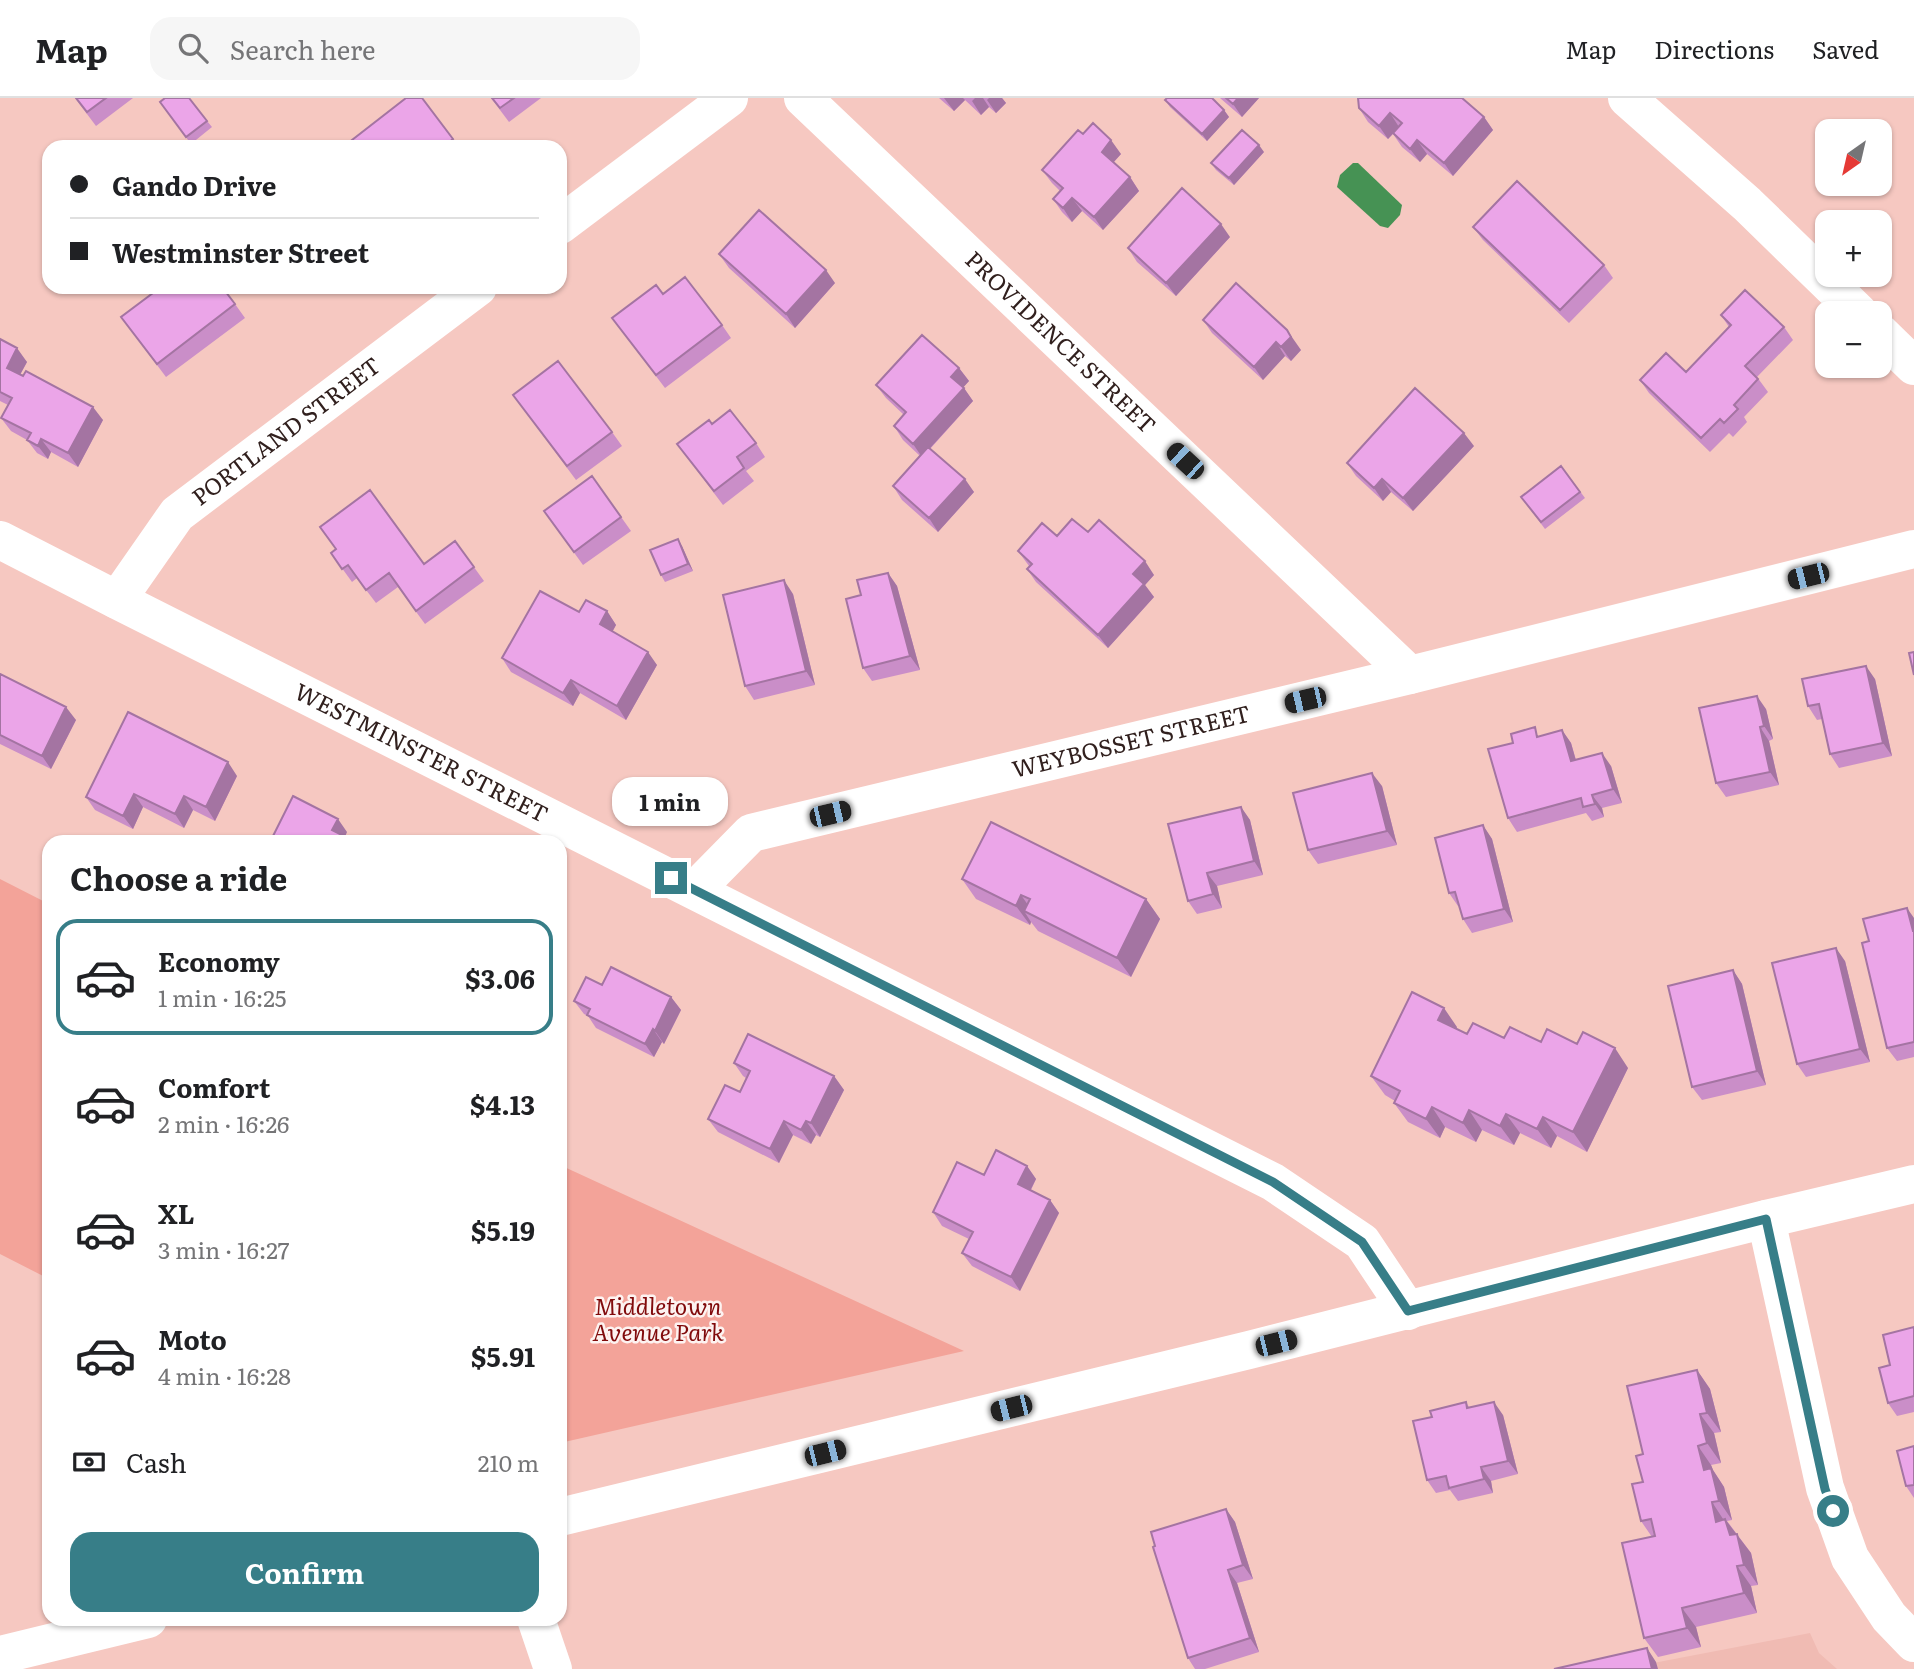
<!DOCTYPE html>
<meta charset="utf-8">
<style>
:root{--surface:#fff;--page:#f6f6f6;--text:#202124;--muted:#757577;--line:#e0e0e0;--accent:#377e88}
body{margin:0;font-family:Literata,serif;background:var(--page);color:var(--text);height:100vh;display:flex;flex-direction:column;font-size:26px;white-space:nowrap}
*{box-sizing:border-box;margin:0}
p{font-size:23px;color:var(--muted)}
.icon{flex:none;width:38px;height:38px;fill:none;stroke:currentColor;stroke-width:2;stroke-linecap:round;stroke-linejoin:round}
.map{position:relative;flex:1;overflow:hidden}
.sheet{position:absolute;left:42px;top:737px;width:525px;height:791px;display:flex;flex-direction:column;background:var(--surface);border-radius:21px;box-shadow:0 2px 5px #0004}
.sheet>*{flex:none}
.top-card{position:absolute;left:42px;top:42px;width:525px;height:154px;border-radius:21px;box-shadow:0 2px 5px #0004;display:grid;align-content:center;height:154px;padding:0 28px;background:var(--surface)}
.needle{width:46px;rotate:214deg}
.buttons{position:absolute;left:1815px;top:21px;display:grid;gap:14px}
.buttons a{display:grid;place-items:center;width:77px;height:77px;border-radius:14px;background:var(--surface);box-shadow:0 2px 5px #0004;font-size:35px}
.end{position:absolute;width:32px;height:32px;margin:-16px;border:9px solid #377e88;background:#fff;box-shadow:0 0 0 4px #fff}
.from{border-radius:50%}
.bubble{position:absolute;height:49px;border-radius:21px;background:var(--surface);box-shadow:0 2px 5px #0004;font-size:23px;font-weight:700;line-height:49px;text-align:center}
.car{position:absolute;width:21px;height:42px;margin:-21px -10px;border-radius:9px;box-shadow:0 0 5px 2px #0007;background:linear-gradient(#222 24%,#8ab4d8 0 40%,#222 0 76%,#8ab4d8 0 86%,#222 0)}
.top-card b{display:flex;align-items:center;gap:24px;height:66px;font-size:26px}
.top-card b+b{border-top:2px solid var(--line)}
.top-card i{width:18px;height:18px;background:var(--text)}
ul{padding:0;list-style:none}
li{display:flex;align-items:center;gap:21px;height:116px;margin:0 14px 10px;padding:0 14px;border:4px solid transparent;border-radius:21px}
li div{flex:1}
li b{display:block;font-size:26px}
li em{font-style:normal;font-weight:700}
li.selected{border-color:var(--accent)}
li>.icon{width:63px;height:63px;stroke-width:1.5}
h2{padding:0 28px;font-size:32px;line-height:84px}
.pay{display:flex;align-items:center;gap:18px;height:77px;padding:0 28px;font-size:26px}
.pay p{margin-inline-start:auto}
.primary-button{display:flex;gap:14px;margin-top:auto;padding:14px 28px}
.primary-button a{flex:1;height:80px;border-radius:21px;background:var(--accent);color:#fff;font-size:28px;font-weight:700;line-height:80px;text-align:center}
header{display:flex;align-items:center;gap:42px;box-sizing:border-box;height:98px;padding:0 35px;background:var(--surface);border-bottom:2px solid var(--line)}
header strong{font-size:33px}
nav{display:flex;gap:38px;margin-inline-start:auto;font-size:24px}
.search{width:490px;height:63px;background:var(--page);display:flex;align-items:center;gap:18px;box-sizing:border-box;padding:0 24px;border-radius:21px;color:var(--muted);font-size:26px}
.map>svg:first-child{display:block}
.built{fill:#f0bbb3}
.green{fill:#f3a399}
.water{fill:#469254}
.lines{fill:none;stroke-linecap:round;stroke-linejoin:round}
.street{stroke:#fff;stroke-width:38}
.primary{stroke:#fff;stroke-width:38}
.wall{fill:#ca8ec8}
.shaded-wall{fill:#a474a2}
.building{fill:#eba5e8;stroke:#a474a2;stroke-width:2}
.route{stroke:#377e88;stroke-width:9}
.labels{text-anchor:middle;stroke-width:5;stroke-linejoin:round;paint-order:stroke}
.street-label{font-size:23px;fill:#31201e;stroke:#fdf3f1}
.park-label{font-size:23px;font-style:italic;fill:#810b0c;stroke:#fdf3f1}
</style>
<header>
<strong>Map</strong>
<div class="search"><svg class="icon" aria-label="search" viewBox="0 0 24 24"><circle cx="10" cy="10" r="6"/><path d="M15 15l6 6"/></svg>Search here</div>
<nav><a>Map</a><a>Directions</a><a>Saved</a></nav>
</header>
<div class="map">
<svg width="1914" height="1571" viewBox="0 0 1914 1571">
<rect width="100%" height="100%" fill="#f6c8c1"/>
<!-- built -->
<path class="built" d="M1810 1535 1819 1555 1837 1571H1622Z"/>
<!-- green -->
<path class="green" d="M0 781 49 806V1181L0 1156Z
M560 1067 964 1253 560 1345Z"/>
<!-- water -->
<path class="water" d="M1353 65H1358L1402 107 1400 117 1388 130 1380 128 1337 89 1340 77Z"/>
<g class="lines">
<!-- street -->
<g class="street">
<path id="s1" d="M803 0 1410 577"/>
<path d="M1627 0 1747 106 1859 215"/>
<path d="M560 127 729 0"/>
<path d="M1880 235 1914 268"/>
<path id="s2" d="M0 442 117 502 1273 1084 1362 1144 1408 1213"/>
<path id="s3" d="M117 502 177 416 478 189"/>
<path id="s4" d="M695 792 751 735 1410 577 1914 451"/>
<path d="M1766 1121 1825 1390 1850 1460 1889 1519 1914 1545"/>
<path d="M536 1521 553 1571"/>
</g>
<!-- primary -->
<path class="primary" d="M560 1419 1249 1252 1766 1121 1914 1086
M0 1557 148 1521"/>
</g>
<!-- wall -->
<path class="wall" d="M75 0H133L96 28Z
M491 0H541L509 24Z
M939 0H1002L1006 5 996 15 989 9 981 17 965 2 954 13Z
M1220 0H1259L1242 19Z
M1165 2 1224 12 1229 19 1207 43 1170 9Z
M160 4 207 23 212 29 191 46Z
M1359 10 1484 19 1493 32 1453 78 1427 56 1420 64 1402 49 1393 36 1388 41 1368 24Z
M1083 36 1121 56 1113 65 1130 79 1139 93 1103 132 1082 113 1072 124 1062 114 1053 101 1060 93 1052 85 1042 72Z
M453 41 459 49H343Z
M1264 54 1234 87 1216 72 1211 65Z
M1473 129 1604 167 1613 180 1569 225 1483 142Z
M1230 139 1176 198 1137 164 1128 150Z
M719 156 835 185 795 230 729 170Z
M663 196 722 227 731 240 665 290 612 220Z
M235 206 245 220 166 279 121 219Z
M1721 217 1784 229 1793 242 1757 279 1768 294 1744 319 1747 324 1733 339 1729 335 1710 354 1649 295 1640 282 1686 274 1729 229Z
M1203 222 1301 252 1291 263 1285 258 1263 282 1212 235Z
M0 241 27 264 20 277 103 322 78 369 51 354 48 361 37 355 27 342 11 333 1 320 8 307 0 303Z
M959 270 969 283 963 289 973 303 930 351 974 394 938 434 902 402 893 388 920 358 903 342 894 328 904 317 886 300 876 287Z
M513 297 612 334 622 348 576 382Z
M712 326 756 345 765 359 746 373 754 383 723 407 677 346Z
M1474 348 1413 413 1391 394 1383 403 1356 378 1347 365Z
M1561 368 1585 400 1545 431 1521 399Z
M592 378 631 433 583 467 544 413Z
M1088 434 1154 477 1145 487 1154 499 1108 550 1036 484 1027 471 1029 468 1018 453 1057 438Z
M455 443 484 483 425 526 398 489 376 505 357 480 352 484 331 455 424 466Z
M682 448 693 473 665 484 661 477Z
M888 475 897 488 920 572 872 583 863 570 861 497Z
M793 496 815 587 754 602 745 588Z
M607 513 616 527 612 534 657 567 626 622 580 595 573 608 511 574 502 560 579 514Z
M0 576 76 622 51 671 0 646Z
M1875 581 1892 658 1839 670 1830 656 1822 621 1817 622 1808 608Z
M1766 611 1773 641 1769 643 1779 687 1726 699 1716 685Z
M1562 632 1571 645 1576 662 1611 668 1622 705 1602 710 1604 719 1592 723 1586 715 1517 734 1508 720 1540 638Z
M237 678 215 723 193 712 184 730 143 709 133 731 95 712 86 699Z
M1382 688 1397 747 1318 766 1308 752Z
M1241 709 1250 722 1263 777 1217 788 1222 810 1197 816 1188 803Z
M1483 728 1492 741 1513 824 1472 835 1463 821 1459 808H1458L1449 795Z
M962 781 1146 801 1160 821 1131 879 1038 833 1031 824 1030 827 976 801Z
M1914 820V959L1897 963 1887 950 1869 843Z
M1845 863 1870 964 1806 979 1797 966Z
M1733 872 1742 886 1766 987 1702 1002 1692 989Z
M602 887 671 899 681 912 664 946 662 944 654 959 596 930 588 918 584 916 574 903Z
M1457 929V931L1467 936 1541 944 1628 970 1587 1054 1557 1038 1551 1050 1520 1035 1514 1047 1482 1032 1476 1044 1445 1029 1440 1040 1408 1024 1394 1005 1395 1003 1385 997 1371 978Z
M734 965 834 978 844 992 820 1039 816 1037 811 1046 793 1037 779 1065 718 1034 708 1021 740 994 746 980 743 978Z
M1027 1068 1036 1081 1031 1092 1050 1102 1059 1115 1020 1193 972 1168 962 1155 969 1141 942 1128 933 1114 984 1077Z
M1914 1229V1314L1897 1318 1888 1305 1890 1267Z
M1697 1272 1710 1291 1721 1334 1714 1335 1721 1365 1711 1367 1713 1372 1724 1389 1732 1422 1727 1423 1751 1455 1758 1487 1751 1488 1757 1515 1696 1529 1701 1549 1658 1559 1644 1540 1652 1439 1641 1423 1643 1356Z
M1466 1304 1469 1309 1503 1317 1518 1376 1491 1383 1493 1395 1458 1403 1450 1392 1436 1395 1427 1382 1432 1319Z
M1914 1348V1400L1906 1388Z
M1226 1411 1235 1424 1253 1481 1237 1485 1259 1554 1205 1571H1195L1188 1560Z"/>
<!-- shaded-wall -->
<path class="shaded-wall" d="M944 0H963L965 2 954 13Z
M975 0H983L989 9 981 17 972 3Z
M989 0H1002L1006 5 996 15 987 2Z
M1238 0H1259L1242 19 1233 6Z
M1224 12 1229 19 1207 43 1202 36Z
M1390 15 1399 29 1388 41 1379 28Z
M1484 19 1493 32 1453 78 1444 65Z
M1111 42 1121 56 1111 67 1102 54Z
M1417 42 1427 56 1420 64 1410 51Z
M1259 47 1264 54 1234 87 1229 80Z
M1130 79 1139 93 1103 132 1094 119Z
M1072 100 1082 113 1072 124 1063 110Z
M1221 126 1230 139 1176 198 1166 185Z
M826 172 835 185 795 230 786 216Z
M1287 232 1301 252 1291 263 1281 249Z
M1276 244 1285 258 1263 282 1254 269Z
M17 250 27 264 16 284 7 270Z
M959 270 969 283 961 292 951 279Z
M964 290 973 303 922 359 913 346Z
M93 309 103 322 78 369 68 355Z
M1464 335 1474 348 1413 413 1403 400Z
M41 341 51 354 48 361 38 348Z
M965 381 974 394 938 434 929 420Z
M1382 381 1391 394 1383 403 1374 390Z
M678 441 682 448 693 473 688 466Z
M1145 463 1154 477 1145 487 1154 499 1108 550 1098 537 1133 476Z
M888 475 897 488 920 572 910 558Z
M784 482 793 496 815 587 806 573Z
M607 513 616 527 609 540 600 526Z
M648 554 657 567 626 622 617 608Z
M1866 568 1875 581 1892 658 1883 645Z
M571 582 580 595 573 608 563 595Z
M1757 598 1766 611 1773 641 1764 628Z
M66 609 76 622 51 671 42 658Z
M1760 629 1769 643 1779 687 1770 674Z
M1562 632 1571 645 1580 677 1571 663Z
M1602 655 1611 668 1622 705 1613 691Z
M228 664 237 678 215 723 206 709Z
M1372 675 1382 688 1397 747 1387 733Z
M134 696 143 709 133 731 123 718Z
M1592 697 1602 710 1604 719 1595 706Z
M184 698 193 712 184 730 175 716Z
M1241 709 1250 722 1263 777 1254 763Z
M338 721 347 734 343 744 332 732Z
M1483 727 1492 741 1513 824 1504 811Z
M1207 775 1217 788 1222 810 1213 796Z
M1021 797 1035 817 1024 813 1031 824 1030 827 1016 808Z
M1146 801 1160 821 1131 879 1117 860Z
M1907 810 1914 820V835L1913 833Z
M560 840 565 848 560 858Z
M1836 850 1845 863 1870 964 1860 951Z
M1733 872 1742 886 1766 987 1757 973Z
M671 899 681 912 664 946 655 933Z
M1444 910 1457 929 1451 942 1438 922Z
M653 931 662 944 654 959 645 946Z
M1615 950 1628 970 1587 1054 1573 1034Z
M834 978 844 992 820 1039 811 1025Z
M1432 1009 1445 1029 1440 1040 1426 1021Z
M1469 1012 1482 1032 1476 1044 1463 1025Z
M1506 1016 1520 1035 1514 1047 1500 1028Z
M1543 1019 1557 1038 1551 1050 1537 1031Z
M784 1023 793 1037 779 1065 770 1051Z
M806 1023 816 1037 811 1046 801 1032Z
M1027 1068 1036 1081 1027 1099 1018 1086Z
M1050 1102 1059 1115 1020 1193 1011 1179Z
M1697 1272 1710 1291 1721 1334 1707 1315Z
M1494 1304 1503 1317 1518 1376 1508 1363Z
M1700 1316 1714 1335 1721 1365 1707 1345Z
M1698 1348 1711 1367 1713 1372 1724 1389 1732 1422 1719 1403 1704 1372Z
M1481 1369 1491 1383 1493 1395 1484 1381Z
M1712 1404 1725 1424H1716Z
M1226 1411 1235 1424 1253 1481 1243 1467Z
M1725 1421 1751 1455 1758 1487 1744 1467 1730 1437Z
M1737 1468 1751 1488 1757 1515 1744 1495Z
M1228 1472 1237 1485 1259 1554 1250 1540Z
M1682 1510 1696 1529 1701 1549 1687 1530Z
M1647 1550 1656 1564 1658 1571H1652Z"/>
<!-- building -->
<path class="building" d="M76 0H106L87 14Z
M165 0H189L207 23 186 39 160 4Z
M406 0H422L453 41 443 49H343Z
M492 0H514L500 10Z
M1167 0H1212L1224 12 1202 36 1165 2Z
M1226 0H1238L1233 6Z
M1358 0H1462L1484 19 1444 65 1417 42 1410 51 1393 35 1402 25 1390 15 1379 28 1359 10Z
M1093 25 1111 42 1102 54 1130 79 1094 119 1072 100 1063 110 1053 101 1063 90 1042 72 1078 32 1083 36Z
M1242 32 1259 47 1229 80 1211 65Z
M1517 83 1604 167 1560 212 1473 129Z
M1182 90 1221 126 1166 185 1128 150Z
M759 112 826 172 786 216 719 156Z
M685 179 722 227 656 277 612 220 656 187 663 196Z
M1236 185 1287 232 1291 239 1281 249 1276 244 1254 269 1203 222Z
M161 189H222L235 206 157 266 121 219Z
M1745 192 1784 229 1745 268 1758 281 1734 307 1738 311 1724 325 1720 321 1701 340 1640 282 1666 255 1686 274 1731 227 1721 217Z
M922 237 959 270 951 279 964 290 913 346 894 328 906 314 876 287Z
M0 241 17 250 7 270 23 278 26 273 93 309 68 355 41 341 38 348 27 342 31 335 1 320 12 300 0 294Z
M558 263 612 334 567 368 513 297Z
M1415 290 1464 335 1403 400 1382 381 1374 390 1347 365Z
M730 312 756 345 737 359 744 370 714 393 677 346 709 322 712 326Z
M928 349 965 381 929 420 893 388Z
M1561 368 1580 394 1541 424 1521 399Z
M592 378 621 419 574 454 544 413Z
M370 392 424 466 455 443 474 469 416 513 389 475 366 492 348 467 342 471 331 455 336 451 320 429Z
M1072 421 1088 434 1099 422 1145 463 1133 476 1144 486 1098 537 1027 471 1032 466 1018 453 1042 425 1057 438Z
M678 441 688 466 661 477 650 452Z
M888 475 910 558 863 570 846 501 861 497 857 482Z
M784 482 806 573 745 588 723 497Z
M540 493 579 514 586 502 607 513 600 526 648 554 617 608 571 582 563 595 502 560Z
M1914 554V577L1909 555Z
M1866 568 1883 645 1830 656 1819 606 1808 608 1802 581Z
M0 576 66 609 42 658 0 637Z
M1757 598 1764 628 1760 629 1770 674 1716 685 1699 610Z
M128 614 228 664 206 709 184 698 175 716 134 696 123 718 86 699Z
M1535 629 1537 639 1562 632 1571 663 1602 655 1613 691 1592 697 1595 706 1583 709 1581 700 1508 720 1488 651 1513 645 1511 636Z
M1372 675 1387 733 1308 752 1293 695Z
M293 698 338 721 332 732 356 744H270Z
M1241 709 1254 763 1207 775 1213 796 1188 803 1168 726Z
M991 724 1146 801 1117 860 1024 813 1030 801 1021 797 1016 808 962 781Z
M1483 727 1504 811 1463 821 1455 794 1449 795 1435 740Z
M1907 810 1913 833H1914V944L1887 950 1862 845 1869 843 1863 821Z
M1836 850 1860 951 1797 966 1772 865Z
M611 869 671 899 655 933 653 931 645 946 587 917 590 911 574 903 586 879 602 887Z
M1733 872 1757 973 1692 989 1668 888Z
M1412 894 1444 910 1438 922 1467 936 1473 925 1504 940 1510 929 1541 944 1547 931 1577 946 1583 934 1615 950 1573 1034 1543 1019 1537 1031 1506 1016 1500 1028 1469 1012 1463 1025 1432 1009 1426 1021 1394 1005 1400 993 1371 978Z
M748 936 834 978 811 1025 806 1023 801 1032 784 1023 770 1051 708 1021 725 987 740 994 750 973 734 965Z
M996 1052 1027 1068 1018 1086 1050 1102 1011 1179 962 1155 973 1134 933 1114 957 1064 984 1077Z
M1914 1229V1298L1888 1305 1879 1270 1890 1267 1883 1237Z
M1697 1272 1707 1315 1700 1316 1707 1345 1698 1348 1704 1372 1711 1370 1719 1403 1712 1404 1716 1424 1725 1421 1730 1437 1737 1436 1744 1467 1737 1468 1744 1495 1682 1510 1687 1530 1644 1540 1622 1445 1655 1438 1651 1421 1641 1423 1632 1386 1643 1384 1636 1358 1643 1356 1627 1288Z
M1466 1304 1467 1310 1494 1304 1508 1363 1481 1369 1484 1381 1449 1390 1446 1378 1427 1382 1413 1323 1432 1319 1430 1313Z
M1914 1348V1387L1906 1388 1897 1353Z
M1226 1411 1243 1467 1228 1472 1250 1540 1188 1560 1153 1449 1155 1448 1151 1434Z
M1647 1550 1652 1571H1554Z"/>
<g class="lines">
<!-- route -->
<path class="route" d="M671 780 1273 1084 1362 1144 1408 1213 1766 1121 1825 1391 1833 1413"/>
</g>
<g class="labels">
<!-- street labels -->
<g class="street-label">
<text dy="8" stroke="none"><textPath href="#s1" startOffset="355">PROVIDENCE STREET</textPath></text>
<text dy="8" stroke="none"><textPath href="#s3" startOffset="242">PORTLAND STREET</textPath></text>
<text dy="8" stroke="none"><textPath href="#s4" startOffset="471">WEYBOSSET STREET</textPath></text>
<text dy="8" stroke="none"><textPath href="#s2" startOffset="472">WESTMINSTER STREET</textPath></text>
</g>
<!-- park labels -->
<g class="park-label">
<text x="658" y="1217">Middletown<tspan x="658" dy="26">Avenue Park</tspan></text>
</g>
</g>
</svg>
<div class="buttons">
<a><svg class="needle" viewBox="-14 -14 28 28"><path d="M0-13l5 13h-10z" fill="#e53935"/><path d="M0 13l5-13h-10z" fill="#757577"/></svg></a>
<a>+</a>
<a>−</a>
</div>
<i class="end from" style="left:1833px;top:1413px"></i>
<i class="end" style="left:671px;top:780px"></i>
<div class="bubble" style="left:612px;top:679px;width:116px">1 min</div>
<i class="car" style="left:1185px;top:363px;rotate:313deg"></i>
<i class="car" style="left:1808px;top:478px;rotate:256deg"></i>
<i class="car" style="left:1305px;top:602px;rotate:257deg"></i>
<i class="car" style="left:830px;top:716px;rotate:77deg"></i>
<i class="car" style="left:1276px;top:1245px;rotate:76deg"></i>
<i class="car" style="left:1011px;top:1310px;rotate:256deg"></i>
<i class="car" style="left:825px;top:1355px;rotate:76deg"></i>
<div class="top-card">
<b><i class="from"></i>Gando Drive</b>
<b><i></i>Westminster Street</b>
</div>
<section class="sheet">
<h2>Choose a ride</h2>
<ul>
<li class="selected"><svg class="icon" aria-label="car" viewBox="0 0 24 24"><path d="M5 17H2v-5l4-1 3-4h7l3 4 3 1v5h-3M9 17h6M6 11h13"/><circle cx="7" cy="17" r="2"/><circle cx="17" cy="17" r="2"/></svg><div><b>Economy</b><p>1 min · 16:25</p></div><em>$3.06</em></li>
<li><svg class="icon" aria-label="car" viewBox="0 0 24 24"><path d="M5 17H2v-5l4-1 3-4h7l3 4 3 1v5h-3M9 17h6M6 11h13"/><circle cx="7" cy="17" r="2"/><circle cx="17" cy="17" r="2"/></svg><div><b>Comfort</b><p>2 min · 16:26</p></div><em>$4.13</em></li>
<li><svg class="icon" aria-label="car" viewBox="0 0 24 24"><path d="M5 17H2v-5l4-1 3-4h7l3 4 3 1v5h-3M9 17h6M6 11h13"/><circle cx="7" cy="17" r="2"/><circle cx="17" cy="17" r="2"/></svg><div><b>XL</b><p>3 min · 16:27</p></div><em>$5.19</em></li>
<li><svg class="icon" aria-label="car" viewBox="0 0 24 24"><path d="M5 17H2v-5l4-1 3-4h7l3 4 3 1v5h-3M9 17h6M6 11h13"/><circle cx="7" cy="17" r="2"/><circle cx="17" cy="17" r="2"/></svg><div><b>Moto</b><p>4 min · 16:28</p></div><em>$5.91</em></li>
</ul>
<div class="pay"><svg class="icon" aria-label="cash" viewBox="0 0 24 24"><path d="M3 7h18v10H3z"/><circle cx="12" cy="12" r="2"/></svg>Cash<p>210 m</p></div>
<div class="primary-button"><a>Confirm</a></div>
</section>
</div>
